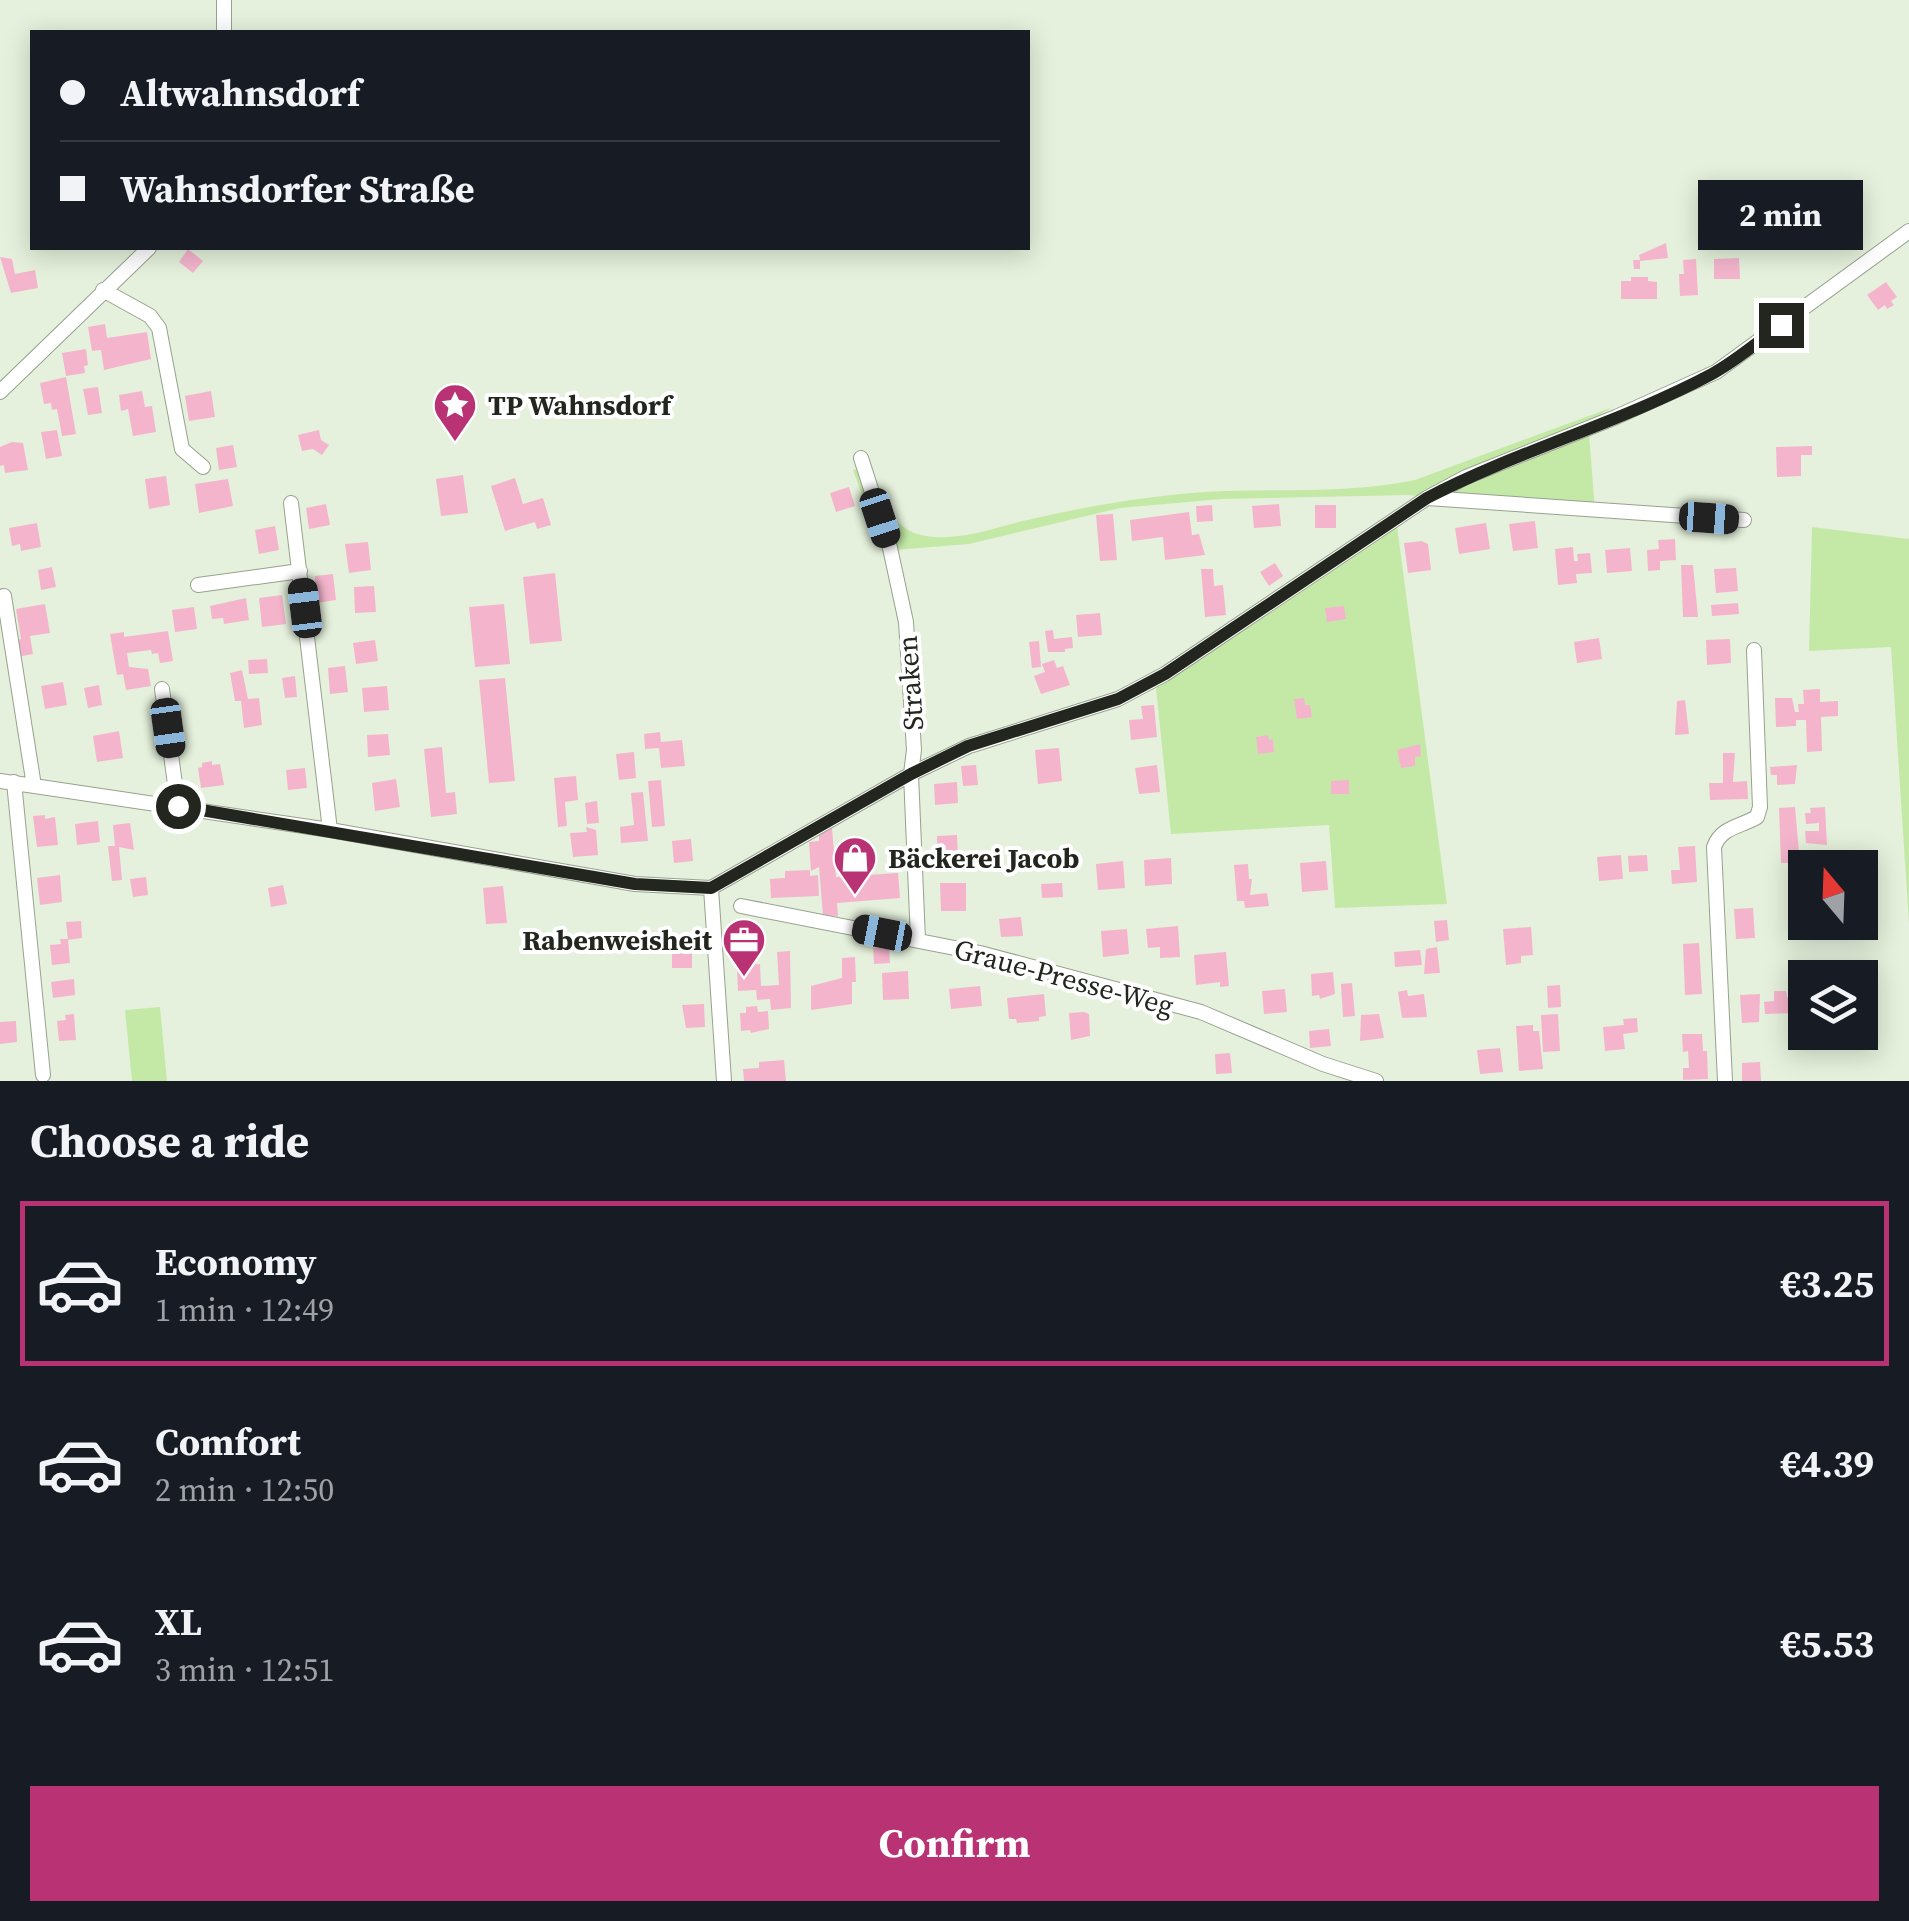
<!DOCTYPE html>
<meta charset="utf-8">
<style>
:root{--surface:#171b24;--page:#20242c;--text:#f1f3f6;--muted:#9ea1a6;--line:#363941;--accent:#b93273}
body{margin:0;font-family:"Source Serif 4",serif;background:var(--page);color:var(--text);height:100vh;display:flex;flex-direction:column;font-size:38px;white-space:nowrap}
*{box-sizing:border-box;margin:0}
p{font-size:32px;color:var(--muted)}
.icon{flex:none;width:55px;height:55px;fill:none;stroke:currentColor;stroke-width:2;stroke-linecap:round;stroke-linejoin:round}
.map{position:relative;height:1081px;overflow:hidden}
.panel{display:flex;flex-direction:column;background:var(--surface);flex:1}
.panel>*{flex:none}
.top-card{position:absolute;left:30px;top:30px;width:1000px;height:220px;border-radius:0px;box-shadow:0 5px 25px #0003;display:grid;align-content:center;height:220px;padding:0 30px;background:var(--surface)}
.needle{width:65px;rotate:341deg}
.controls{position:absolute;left:1788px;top:850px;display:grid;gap:20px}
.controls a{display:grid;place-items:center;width:90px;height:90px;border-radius:0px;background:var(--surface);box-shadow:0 5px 25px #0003;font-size:50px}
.end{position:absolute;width:45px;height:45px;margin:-22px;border:12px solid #22261e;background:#fff;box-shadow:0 0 0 5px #fff}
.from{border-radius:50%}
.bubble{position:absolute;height:70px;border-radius:0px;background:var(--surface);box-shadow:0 5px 25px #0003;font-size:32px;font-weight:700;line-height:70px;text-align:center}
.car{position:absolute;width:30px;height:60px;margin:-30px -15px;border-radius:12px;box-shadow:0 0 8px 2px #0007;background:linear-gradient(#222 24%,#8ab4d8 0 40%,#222 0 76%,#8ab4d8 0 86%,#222 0)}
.top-card b{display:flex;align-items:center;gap:35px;height:95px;font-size:38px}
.top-card b+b{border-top:2px solid var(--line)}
.top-card i{width:25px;height:25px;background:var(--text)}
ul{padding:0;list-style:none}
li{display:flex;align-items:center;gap:30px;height:165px;margin:0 20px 15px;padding:0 10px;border:5px solid transparent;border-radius:0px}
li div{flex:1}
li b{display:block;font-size:38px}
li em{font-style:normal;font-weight:700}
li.current{border-color:var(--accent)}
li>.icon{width:90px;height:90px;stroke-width:1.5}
h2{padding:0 30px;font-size:45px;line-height:120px}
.cta{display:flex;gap:20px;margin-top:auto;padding:20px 30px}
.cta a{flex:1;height:115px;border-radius:0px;background:var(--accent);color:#fff;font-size:40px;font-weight:700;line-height:115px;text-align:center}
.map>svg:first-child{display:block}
.green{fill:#c4e9a7}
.building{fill:#f4b5cc}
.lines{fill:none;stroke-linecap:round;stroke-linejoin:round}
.street-casing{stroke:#97a28e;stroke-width:16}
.street{stroke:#fff;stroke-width:14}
.route{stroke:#22261e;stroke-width:12}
.labels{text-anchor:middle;stroke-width:8;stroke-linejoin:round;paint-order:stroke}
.poi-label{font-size:28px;font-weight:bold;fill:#22261e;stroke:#fff;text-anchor:start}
.street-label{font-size:28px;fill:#22261e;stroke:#fff}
</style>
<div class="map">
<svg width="1909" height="1081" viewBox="0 0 1909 1081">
<rect width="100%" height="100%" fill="#e5f1dc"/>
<!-- green -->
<path class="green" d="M1613 407 1588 422 1595 510 1407 495 1222 499 1120 508 969 544 882 551 853 470 869 465C880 493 888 527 921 535 955 543 994 528 1027 520 1092 505 1157 494 1224 491 1287 489 1353 493 1415 480Z
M1397 526 1447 904 1335 908 1329 825 1171 834 1156 688Z
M1812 527 1909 539V924L1891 647 1809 651Z
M160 1007 167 1081H132L125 1010Z"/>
<!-- building -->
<path class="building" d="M1666 243 1668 258 1640 261V269H1634L1633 260H1640L1639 255Z
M188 249 203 261 193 273 179 262Z
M0 257 12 259 15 274 35 270 38 288 11 293Z
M1739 258 1740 279H1714V259Z
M1696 259 1698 295 1680 296 1679 274H1684L1683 260Z
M1631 277H1648V281L1657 282V299H1621V281H1631Z
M1886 282 1897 297 1891 301 1894 305 1887 309 1885 305 1878 310 1867 295Z
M105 324 107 338 147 332 151 359 104 370 101 350 92 351 88 327Z
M86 349 88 365 84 366 85 373 66 376 62 353Z
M66 377 76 434 62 436 57 409 52 410 51 403 44 404 40 383Z
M98 387 102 413 88 415 83 389Z
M142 391 145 407 152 406 156 432 133 436 128 409 121 411 119 395Z
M211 391 215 417 189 421 185 396Z
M57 430 62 456 46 459 41 432Z
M319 430 321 440 329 445 322 455 313 449 302 451 298 435Z
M12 442 23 443 28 470 5 473 4 465 0 466V447Z
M233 445 237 467 219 470 216 448Z
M1812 446V455H1801V476L1777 477 1776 447Z
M463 475 468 513 441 516 436 479Z
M166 476 170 505 149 509 145 479Z
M515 478 523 504 543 498 551 525 537 529 535 522 505 531 491 486Z
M228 479 233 506 199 513 195 484Z
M849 487 855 506 836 512 830 493Z
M326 504 330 525 309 529 306 508Z
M1279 504 1281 526 1254 528 1252 506Z
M1212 505 1213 521 1197 522 1196 506Z
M1315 505H1336V528H1315Z
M1189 512 1192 535 1199 534 1205 555 1165 560 1163 537 1132 541 1130 520Z
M1113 514 1117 560 1100 561 1096 515Z
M1535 521 1538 548 1513 551 1509 524Z
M37 523 41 547 21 551 20 544 12 546 9 528Z
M1486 523 1490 549 1459 554 1455 528Z
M275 526 279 550 259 554 255 530Z
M1675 539 1676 560 1660 561V570L1648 571 1647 550 1659 549 1658 540Z
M1422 541 1428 544 1431 570 1408 573 1404 543Z
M368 542 371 570 349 573 345 544Z
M1573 547 1574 561H1578L1577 554 1590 553 1592 573 1576 574 1577 583 1558 585 1555 549Z
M1630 548 1632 571 1607 573 1605 550Z
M1275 563 1283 576 1269 586 1260 572Z
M1681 565H1693L1698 617H1683Z
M52 567 56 587 41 590 38 570Z
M1736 568 1738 591 1716 593 1714 569Z
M1201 569H1213L1214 586 1223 585 1226 615 1205 617Z
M555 573 562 641 530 644 523 577Z
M333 574 336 600 316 603 315 576Z
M374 586 376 612 355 613 354 587Z
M282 595 286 624 262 627 259 598Z
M246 598 249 620 224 624 223 618 212 619 210 606Z
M1738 603 1739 614 1712 616 1711 605Z
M45 604 50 633 30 636 33 654 17 657 15 641 21 639 16 609Z
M504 604 510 664 475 667 469 607Z
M1344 606 1346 619 1327 622 1325 608Z
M194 607 197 629 175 632 172 610Z
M1100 613 1102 635 1078 637 1076 615Z
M1053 630 1054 639 1072 637 1073 648 1065 649V652H1048L1045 631Z
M168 631 173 661 160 663 158 653 152 654 151 650 127 653 129 667 148 669 151 686 126 690 123 674 117 675 110 634 124 632V637Z
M1599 638 1602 659 1577 663 1574 642Z
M1730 639 1731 663 1707 665 1706 640Z
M375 640 378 661 356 664 353 643Z
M1039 641 1041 667 1032 668 1029 642Z
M267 659 268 673 249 674 248 660Z
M1054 660 1057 668 1063 666 1070 685 1041 694 1034 676 1045 672 1042 664Z
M345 666 348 692 330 694 328 668Z
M242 670 248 699 259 698 262 725 244 728 241 701H235L230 673Z
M295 676 297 697 285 698 282 678Z
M505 678 515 781 489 783 479 680Z
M63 682 67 705 45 709 41 686Z
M99 685 102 705 88 708 84 688Z
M387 686 389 710 364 712 362 688Z
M1820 689V702L1838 701V716L1821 717 1822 751 1807 752 1806 720H1796V726L1776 727 1775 698H1792L1795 712H1799L1798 704H1804L1803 690Z
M1304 698 1305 705H1310L1312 717 1297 719 1294 699Z
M1685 700 1689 734 1675 735 1677 701Z
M1154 705 1157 737 1131 740 1129 720 1143 719 1141 706Z
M119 731 123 758 97 762 93 736Z
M660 732 661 742 682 740 685 766 661 768 659 748 645 749 644 734Z
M388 734 390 755 368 757 367 735Z
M1268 735 1269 740 1273 739 1274 752 1258 754 1256 737Z
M1420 744 1421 756 1415 757V766L1401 768 1397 750Z
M442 747 446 793 455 792 457 814 431 817 424 749Z
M1059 748 1062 781 1038 784 1035 750Z
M634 752 636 778 619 780 616 754Z
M1723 753H1735L1733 782 1747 781 1748 799 1710 800 1709 783H1723Z
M212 761V765L220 764 224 785 201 788 198 768 202 767V763Z
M976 765 978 785 963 786 961 766Z
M1157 765 1160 792 1139 794 1135 768Z
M1797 765 1795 784 1777 785V775H1771L1770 767Z
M305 768 307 788 288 790 286 770Z
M576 776 578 800 565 802 567 826 558 827 554 778Z
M396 779 400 807 375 811 372 783Z
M661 780 665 826 652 827 648 781Z
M1349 780V794H1331V781Z
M957 782 958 803 935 805 934 784Z
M643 792 648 841 621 843 620 827 634 825 631 793Z
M597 801 599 823 587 824 585 803Z
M1795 807 1800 863H1781L1779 808Z
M1825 807 1827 845 1806 843 1805 831H1819V823L1806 824 1805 813H1811L1810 808Z
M45 815V819L55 817 58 845 37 847 33 816Z
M98 821 100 842 77 845 75 824Z
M130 823 134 850 119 847 122 880 112 881 108 846H115L113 825Z
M586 827 596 830 598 855 573 857 570 833 587 832Z
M832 828 836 877 898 873 900 898 837 903 838 916 823 915 819 867 811 871 809 842 819 841V835Z
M957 835 958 859 938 860 937 836Z
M691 839 693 861 674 863 672 841Z
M1695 846 1697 882 1672 884 1671 870H1680L1678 847Z
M1621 855 1623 879 1599 881 1597 857Z
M1647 855 1648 871 1629 872 1628 856Z
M1171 858 1172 884 1145 886 1144 860Z
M1123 861 1125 888 1098 890 1096 864Z
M1326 861 1328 890 1302 892 1300 863Z
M1248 864 1249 879H1252L1250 895 1267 893 1269 906 1245 908 1244 901H1237L1234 865Z
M810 870V876L818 875 819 896 771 898 770 879 785 878V871Z
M60 875 62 902 40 905 37 878Z
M146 877 148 895 133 897 130 879Z
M940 883H966V911H941Z
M1062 883 1063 897 1042 898 1041 884Z
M283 885 287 904 271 907 268 888Z
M503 886 507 923 486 924 483 888Z
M1753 908 1755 938 1736 939 1734 909Z
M1021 917 1023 936 1001 937 999 919Z
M1447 920 1449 940 1436 942 1434 921Z
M81 921 82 938 68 940 66 922Z
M1178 926 1180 957 1160 958V947L1148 948 1146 929Z
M1531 927 1533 955 1521 956V963L1506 965 1503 929Z
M1127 929 1129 954 1103 957 1101 931Z
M60 939H68L70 963 52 965 50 945 61 944Z
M1699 943 1702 994 1685 995 1683 944Z
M889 947 890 963 874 964 873 948Z
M1437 947 1440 973 1424 974 1426 949Z
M1420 950 1422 965 1395 967 1394 952Z
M790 951 791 1008 771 1010 770 999 757 1000 756 990 738 991 737 965 760 964 761 986 779 985 777 952Z
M692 952V968H672V953Z
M1226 952 1229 986 1220 987V982L1196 985 1194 955Z
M855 957 856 982H852V1004L811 1010V986L842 978V958Z
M908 971 909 999 883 1000 882 973Z
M1333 972 1335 994 1320 999 1319 995 1312 996 1311 974Z
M74 979 75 995 53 998 51 982Z
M1352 983 1355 1016 1343 1017 1341 984Z
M1560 985 1561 1007 1548 1008 1547 986Z
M980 986 982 1006 951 1009 949 989Z
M1285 989 1287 1012 1264 1014 1262 991Z
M1407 990 1408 996 1424 994 1427 1017 1402 1018 1398 992Z
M1774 991H1786L1787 997H1799V1013L1765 1014 1764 1002 1774 1001Z
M1044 994 1046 1016 1039 1017V1021L1017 1023 1016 1019H1009L1007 998Z
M1760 994 1759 1022 1742 1023 1740 995Z
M704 1004 705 1027 686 1028 682 1005Z
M757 1006 758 1012 768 1011 769 1029 751 1033 750 1030 741 1031 740 1013H746V1007Z
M1084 1012 1089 1014 1090 1036 1071 1040 1069 1013Z
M74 1014 76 1040 59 1041 57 1021 66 1020 65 1015Z
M1379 1014 1384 1038 1360 1041 1361 1015Z
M1558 1014 1560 1051 1543 1052 1541 1015Z
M1637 1018 1638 1032 1623 1034 1625 1049 1605 1051 1603 1027 1624 1025 1623 1019Z
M16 1021 17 1042 0 1044V1022Z
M1533 1025V1031H1539L1543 1069 1519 1071 1516 1026Z
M1329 1029 1331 1046 1310 1048 1309 1031Z
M1682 1034H1702L1703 1051H1707L1708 1079 1683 1080V1068H1689L1688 1051 1683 1052Z
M1500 1048 1503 1072 1480 1074 1477 1050Z
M1230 1053 1232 1073 1216 1074 1215 1054Z
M784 1060 786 1081H744L743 1069 759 1068V1062Z
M1760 1062 1761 1081H1742V1063Z"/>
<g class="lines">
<!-- street casing -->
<g class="street-casing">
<path id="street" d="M224 0V32
M103 290 150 316 159 328 182 449 203 467
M0 392 149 248
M861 458 890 548 906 622 914 750 911 774 918 940
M1428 498 1744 520
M291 503 330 830
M198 585 300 571
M4 596 34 786
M162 689 178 806
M0 781 330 830 635 884 711 888
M14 782 43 1075
M711 888 911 774 969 746 1118 699 1165 674 1427 498 1466 477 1616 417 1716 372 1909 231
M711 888 724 1081
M741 906 980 953 1201 1012 1323 1064 1376 1081
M1725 1081 1714 847C1721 827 1740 827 1757 817L1760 807 1754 650"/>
</g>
<!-- street -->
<use href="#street" class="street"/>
</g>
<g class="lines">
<!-- route -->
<path class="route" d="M178 806 635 884 711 888 911 774 968 746 1118 699 1165 674 1427 498C1519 450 1620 423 1712 374 1736 361 1759 341 1781 325"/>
</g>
<!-- icons -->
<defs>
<g id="sight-pin" transform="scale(2.25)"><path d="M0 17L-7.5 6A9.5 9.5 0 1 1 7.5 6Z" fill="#b93273" stroke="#fff"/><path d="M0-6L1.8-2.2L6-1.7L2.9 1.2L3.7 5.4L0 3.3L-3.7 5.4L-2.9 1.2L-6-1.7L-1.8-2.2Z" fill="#fff"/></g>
<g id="shop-pin" transform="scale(2.25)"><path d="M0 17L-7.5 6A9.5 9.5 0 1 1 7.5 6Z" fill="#b93273" stroke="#fff"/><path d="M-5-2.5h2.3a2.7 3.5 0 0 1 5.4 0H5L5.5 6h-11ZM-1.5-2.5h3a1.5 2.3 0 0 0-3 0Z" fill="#fff"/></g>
<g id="office-pin" transform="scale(2.25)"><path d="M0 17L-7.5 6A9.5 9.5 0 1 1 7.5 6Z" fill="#b93273" stroke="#fff"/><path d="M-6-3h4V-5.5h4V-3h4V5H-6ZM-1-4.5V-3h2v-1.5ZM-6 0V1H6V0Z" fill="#fff"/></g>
</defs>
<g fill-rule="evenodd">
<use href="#sight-pin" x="455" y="405"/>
<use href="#shop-pin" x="855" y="858"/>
<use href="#office-pin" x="744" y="940"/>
</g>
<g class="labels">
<!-- poi labels -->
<g class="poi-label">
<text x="488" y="415">TP Wahnsdorf</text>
<text x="888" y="868">Bäckerei Jacob</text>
<text x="712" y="950" text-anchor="end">Rabenweisheit</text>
</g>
<!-- street labels -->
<g class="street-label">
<text transform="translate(910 683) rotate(-94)" y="10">Straken</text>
<text transform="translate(1064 977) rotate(15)" y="10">Graue-Presse-Weg</text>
</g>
</g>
</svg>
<div class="controls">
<a><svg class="needle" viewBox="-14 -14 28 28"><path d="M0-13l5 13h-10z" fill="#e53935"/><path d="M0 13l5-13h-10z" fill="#9ea1a6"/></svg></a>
<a><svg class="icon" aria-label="layers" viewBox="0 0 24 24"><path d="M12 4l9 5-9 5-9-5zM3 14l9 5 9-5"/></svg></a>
</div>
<i class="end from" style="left:178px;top:806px"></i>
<i class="end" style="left:1781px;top:325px"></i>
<div class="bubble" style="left:1698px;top:180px;width:165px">2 min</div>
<i class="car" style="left:880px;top:518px;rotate:162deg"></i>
<i class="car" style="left:1709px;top:518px;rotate:94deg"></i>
<i class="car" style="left:305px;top:608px;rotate:353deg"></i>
<i class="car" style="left:168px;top:728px;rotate:172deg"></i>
<i class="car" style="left:882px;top:933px;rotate:281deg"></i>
<div class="top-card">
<b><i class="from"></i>Altwahnsdorf</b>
<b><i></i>Wahnsdorfer Straße</b>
</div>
</div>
<section class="panel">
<h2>Choose a ride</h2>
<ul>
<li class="current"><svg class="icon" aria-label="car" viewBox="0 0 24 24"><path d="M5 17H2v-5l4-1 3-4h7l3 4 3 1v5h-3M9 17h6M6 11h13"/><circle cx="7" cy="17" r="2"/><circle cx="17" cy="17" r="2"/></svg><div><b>Economy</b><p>1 min · 12:49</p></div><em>€3.25</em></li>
<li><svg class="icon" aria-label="car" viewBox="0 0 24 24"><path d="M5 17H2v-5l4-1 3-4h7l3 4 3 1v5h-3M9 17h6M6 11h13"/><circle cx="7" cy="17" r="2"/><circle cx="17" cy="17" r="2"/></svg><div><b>Comfort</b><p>2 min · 12:50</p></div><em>€4.39</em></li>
<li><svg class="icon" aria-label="car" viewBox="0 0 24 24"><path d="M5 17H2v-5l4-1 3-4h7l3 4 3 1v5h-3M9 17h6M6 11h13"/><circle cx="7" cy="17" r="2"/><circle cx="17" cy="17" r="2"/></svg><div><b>XL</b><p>3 min · 12:51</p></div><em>€5.53</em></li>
</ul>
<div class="cta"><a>Confirm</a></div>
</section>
